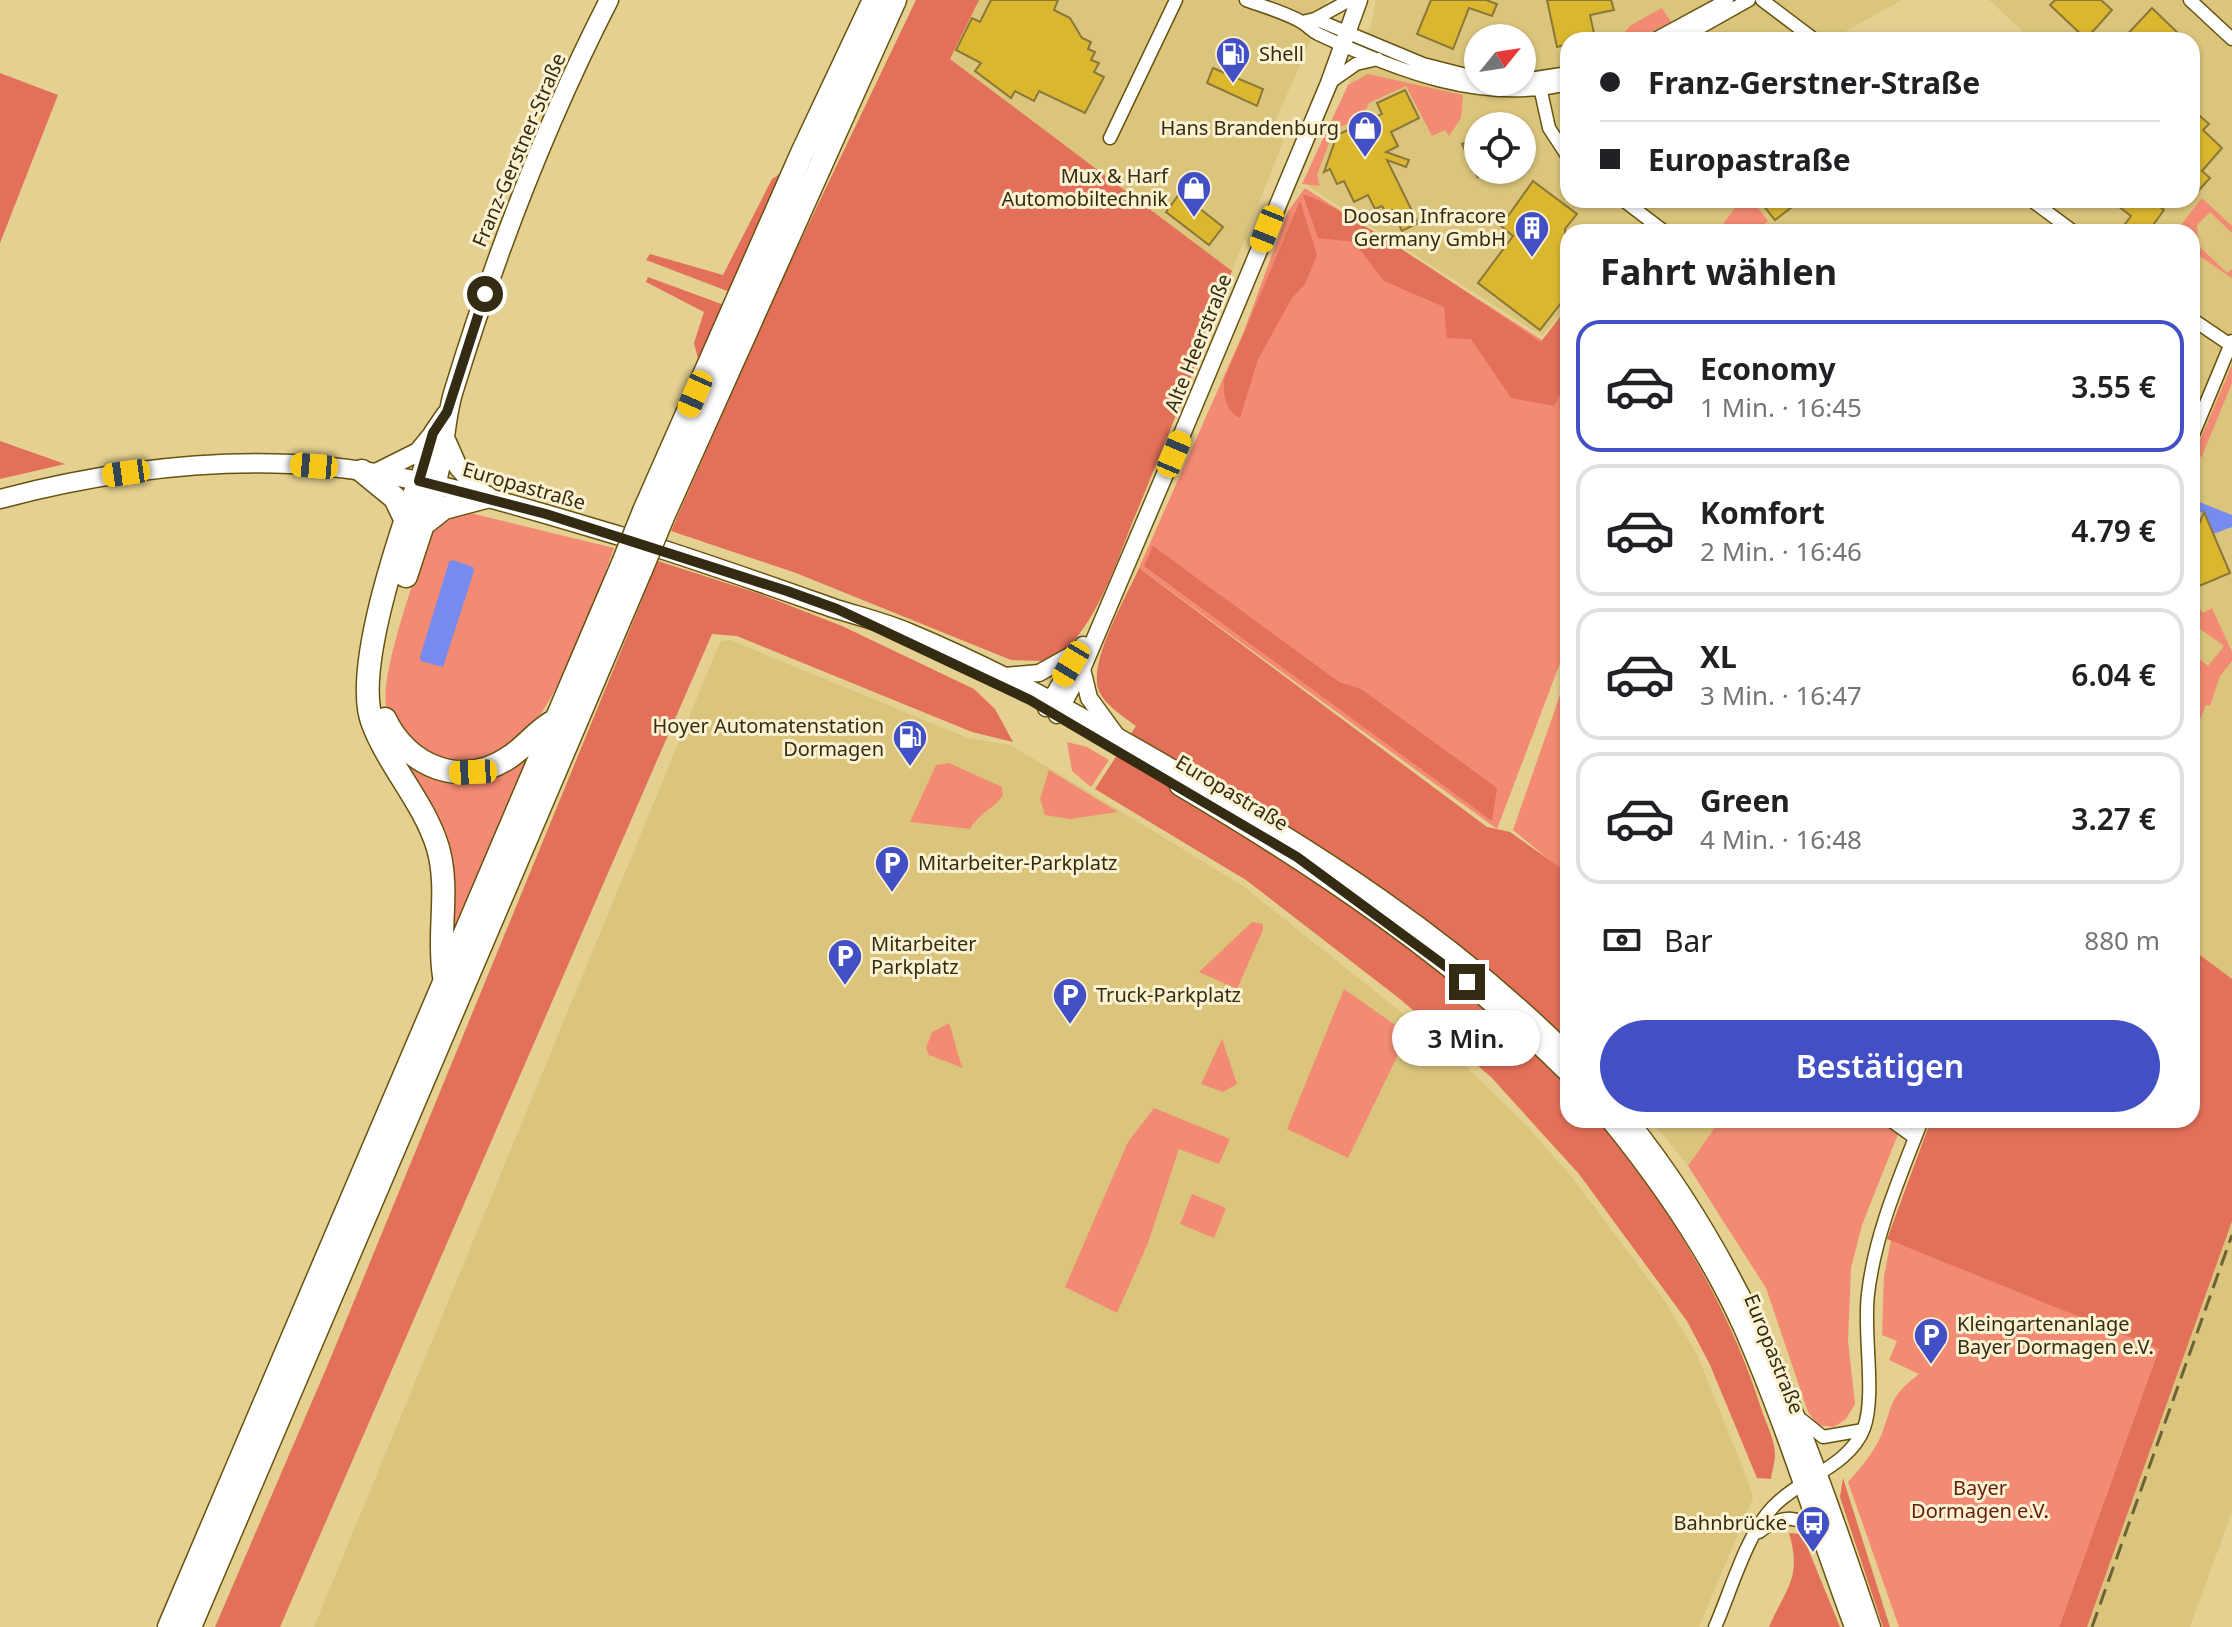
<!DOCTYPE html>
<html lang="de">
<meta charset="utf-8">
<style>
:root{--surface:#fff;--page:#f2f2f2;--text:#202124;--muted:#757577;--line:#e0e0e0;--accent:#4350c5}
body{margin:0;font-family:"Noto Sans",sans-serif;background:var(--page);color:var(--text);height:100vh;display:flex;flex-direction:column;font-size:30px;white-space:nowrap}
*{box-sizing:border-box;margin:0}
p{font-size:26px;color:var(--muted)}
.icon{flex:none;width:44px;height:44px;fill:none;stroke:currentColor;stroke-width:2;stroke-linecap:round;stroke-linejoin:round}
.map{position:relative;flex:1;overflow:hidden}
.side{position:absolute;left:1560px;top:224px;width:640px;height:904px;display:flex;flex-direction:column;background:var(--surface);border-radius:24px;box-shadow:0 2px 6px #0004}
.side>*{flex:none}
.banner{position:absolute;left:1560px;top:32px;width:640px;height:176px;border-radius:24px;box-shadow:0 2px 6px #0004;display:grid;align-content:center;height:176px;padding:0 40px;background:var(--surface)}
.needle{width:52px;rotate:60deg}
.controls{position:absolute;left:1464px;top:24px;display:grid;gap:16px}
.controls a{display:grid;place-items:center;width:72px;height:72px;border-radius:50%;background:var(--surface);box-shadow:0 2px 6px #0004;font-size:40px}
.end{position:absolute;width:36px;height:36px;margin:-18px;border:10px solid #342c12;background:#fff;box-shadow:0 0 0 4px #fff}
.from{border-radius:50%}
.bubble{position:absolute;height:56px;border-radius:28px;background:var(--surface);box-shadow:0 2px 6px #0004;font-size:26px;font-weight:600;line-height:56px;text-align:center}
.car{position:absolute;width:24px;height:48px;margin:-24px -12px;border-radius:10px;box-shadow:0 0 6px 2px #0007;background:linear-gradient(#f5c518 24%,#345 0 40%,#f5c518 0 76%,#345 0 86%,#f5c518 0)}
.banner b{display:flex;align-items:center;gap:28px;height:76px;font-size:30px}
.banner b+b{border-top:2px solid var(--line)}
.banner i{width:20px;height:20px;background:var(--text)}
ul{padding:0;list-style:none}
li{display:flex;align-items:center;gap:24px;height:132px;margin:0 16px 12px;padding:0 24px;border:4px solid var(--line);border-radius:24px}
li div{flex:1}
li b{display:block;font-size:30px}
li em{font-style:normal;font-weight:600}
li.active{border-color:var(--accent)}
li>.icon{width:72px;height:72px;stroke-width:1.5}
h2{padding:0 40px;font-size:36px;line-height:96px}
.pay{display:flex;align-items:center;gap:20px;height:88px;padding:0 40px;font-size:30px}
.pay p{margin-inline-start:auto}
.cta{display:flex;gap:16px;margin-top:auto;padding:16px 40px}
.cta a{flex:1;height:92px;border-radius:48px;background:var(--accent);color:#fff;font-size:32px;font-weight:600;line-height:92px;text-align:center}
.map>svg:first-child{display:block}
.built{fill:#dbc57c;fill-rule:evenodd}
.green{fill:#f38a73}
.forest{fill:#e37059}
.water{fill:#778bee}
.building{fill:#dbb730;stroke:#8a7739;stroke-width:2}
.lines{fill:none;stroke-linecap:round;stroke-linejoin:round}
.minor-casing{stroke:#65530f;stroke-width:15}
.tertiary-casing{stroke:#65530f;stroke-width:19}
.secondary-casing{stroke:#65530f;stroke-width:21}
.motorway-casing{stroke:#65530f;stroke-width:25}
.minor{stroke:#fff;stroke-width:12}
.tertiary{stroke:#fff;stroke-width:16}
.secondary{stroke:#fff;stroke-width:18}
.motorway{stroke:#fff;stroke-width:22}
.rail{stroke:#6d613a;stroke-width:3;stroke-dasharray:16 8;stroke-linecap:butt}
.motorway-bridge-casing{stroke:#65530f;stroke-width:25;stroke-linecap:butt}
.motorway-bridge{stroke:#fff;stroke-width:22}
.route{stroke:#342c12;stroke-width:10}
.labels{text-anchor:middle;stroke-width:6;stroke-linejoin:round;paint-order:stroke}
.poi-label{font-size:20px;fill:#342c12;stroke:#fcf2d2;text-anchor:start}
.street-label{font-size:20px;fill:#342c12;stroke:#fcf2d2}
.park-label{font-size:20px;fill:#641b0d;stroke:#fcf2d2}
</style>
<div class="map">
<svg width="2232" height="1627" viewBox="0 0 2232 1627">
<rect width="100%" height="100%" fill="#e4d090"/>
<!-- built -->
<path class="built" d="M979 0H1328L1275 122 1283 142 1232 271 950 59Z
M1376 0H1902L1830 40H1568V200H2192V40H2032L1989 0H2232V979L2192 949V232H1568V305L1542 336 1309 187 1372 22ZM1478 38H1522V82H1478ZM1478 126H1522V170H1478Z
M730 640 968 738 1010 745 1071 781 1243 886 1450 1051 1524 1123 1571 1176 1664 1300 1697 1354 1748 1481 1753 1498 1699 1627H314L720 642Z
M1651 1120H1720L1688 1166Z
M2232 1221V1512L2190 1627H2087Z"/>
<!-- green -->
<path class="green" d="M1662 8 1671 22 1634 40H1618L1631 25Z
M1368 74 1463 95 1461 118 1449 136 1445 130 1432 136 1406 86 1369 103 1362 117 1334 130 1317 175 1320 186 1302 184 1348 85Z
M1305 188 1542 340 1568 311V642L1497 829 1139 568 1244 331 1288 211Z
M2202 198 2232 226V233L2210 212 2197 225 2198 245 2227 273 2232 269V278L2192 251V232L2177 230Z
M1741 200H1752L1768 221 1760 228 1763 232H1717Z
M2232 365V383L2202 456 2207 461 2195 452Z
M466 512 614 548C593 605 550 738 490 763 477 768 450 763 435 763 422 750 396 732 388 714 375 683 418 571 429 535L442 516Z
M2199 608 2203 613 2212 608 2232 652V661L2220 676 2210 706 2206 705 2197 727 2192 725V653L2208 666 2224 646 2192 623V612Z
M1568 672V875L1513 830Z
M379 718 453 777 536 740 448 945 449 874Z
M1067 742 1087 747 1109 760 1091 787 1072 771Z
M949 763 1002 787 1003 795C994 809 981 811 970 829L910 822 936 765Z
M1049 770 1118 812 1070 819 1045 815 1040 799Z
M1252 922 1263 924V930L1237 989 1199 972Z
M1344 989 1408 1034 1348 1158 1287 1129Z
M949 1023C955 1039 956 1052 963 1068L929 1055 926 1048 932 1032Z
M1222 1039 1237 1084 1223 1092 1201 1084Z
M1154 1108 1230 1139 1219 1164 1179 1149 1148 1243 1117 1313 1065 1287 1128 1142Z
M1720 1120H1877L1898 1134 1862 1225 1851 1268 1848 1341 1855 1404 1846 1419 1834 1427 1818 1425 1808 1412 1766 1288 1688 1166Z
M1192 1194 1226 1208 1214 1238 1180 1224Z
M1891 1240 2159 1349 2059 1627H1899L1848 1482C1861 1468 1873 1453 1881 1436 1894 1403 1888 1398 1919 1374L1889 1360 1897 1341 1882 1335 1884 1276Z"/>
<!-- forest -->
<path class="forest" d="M916 0H979L950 59 1232 271C1202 349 1172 427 1140 504 1117 557 1098 632 1047 665L1042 661 1011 660 796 573 671 531 777 290Z
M0 73 58 95 0 243Z
M781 173 730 292 646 260 650 254 723 275 772 179Z
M1303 195C1328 195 1507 320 1541 342L1568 306V379L1554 406 1511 398 1471 339 1447 338 1444 307 1384 281 1354 242 1318 238Z
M1300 201 1317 255 1305 284 1292 298 1258 359 1240 418C1225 411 1223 394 1224 380Z
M648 277 724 305 698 359 694 343 704 312 646 282Z
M0 441 65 464 0 479Z
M1153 546 1339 682 1361 689 1497 788 1492 821 1144 566Z
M658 561 760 594 842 626 974 689 995 709 1013 742 972 732 737 636 712 634 280 1627H215L329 1362Z
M1139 568 1487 827 1510 832 1568 873V1073L1565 1081 1568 1085V1120H1599C1668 1206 1727 1301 1761 1408 1765 1421 1775 1440 1775 1455 1775 1462 1772 1471 1771 1479L1757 1478 1710 1365 1687 1321 1579 1174 1491 1077 1400 999 1246 880 1095 789 1136 726C1123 716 1106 706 1099 691 1087 663 1127 596 1139 568Z
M2192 949 2232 979V1221L2087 1627H2059L2159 1349 1887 1239 1931 1120H2192Z
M1843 1478 1890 1627H1883L1840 1497Z
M1789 1533 1802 1534 1840 1627H1769C1787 1586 1802 1578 1789 1533Z"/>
<!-- water -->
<path class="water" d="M2192 499 2232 515V527L2213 534 2204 513 2200 512 2192 532Z
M453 560 473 567 474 571 443 667 421 661 420 657 449 562Z"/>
<!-- building -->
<path class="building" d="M991 0H1058L1054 10 1070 18 1082 38 1091 42 1088 49 1095 52 1091 60 1099 63 1094 72 1104 77 1085 113 1039 91 1034 101 1015 91 1011 98 975 71 981 63 956 50 972 18 980 22Z
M1431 0H1486L1497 4 1492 16 1469 8 1453 49 1417 34Z
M1547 0H1611L1614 10 1590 15 1595 38 1568 40V44L1557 47Z
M2055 0H2101L2112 10 2086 39 2050 5Z
M2152 8 2179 34 2173 40H2122Z
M1213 68 1263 89 1257 106 1207 83Z
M1405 90 1419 118 1391 132 1398 146 1386 152 1409 160 1406 167 1387 160 1418 223 1402 231 1392 210 1386 213 1382 206 1375 209 1368 195 1354 202 1344 181 1337 184 1330 169 1324 172 1337 135 1382 114 1377 103Z
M2192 109 2209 124 2203 130 2222 148 2202 171 2210 178 2199 190 2192 183Z
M1478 136V178L1462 144Z
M1533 181 1577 214 1565 229 1568 294 1540 330 1478 283 1513 236 1501 226Z
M1180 193 1223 227 1209 245 1166 212Z
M1767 200H1801L1775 220 1762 204Z
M2110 200H2151L2164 210 2148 232H2119L2131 216Z
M2204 512 2230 573 2192 589V542Z"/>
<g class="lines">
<!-- minor casing -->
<g class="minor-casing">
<path id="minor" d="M1246 0C1264 7 1288 13 1303 23 1309 27 1312 31 1318 34 1395 70 1482 105 1568 84
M1762 0 1815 40
M2190 0 2232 39
M1315 19 1350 0
M1302 22 1315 19 1423 64 1478 78
M1653 40 1727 0
M1678 40 1749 0
M1538 78 1549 128 1568 157
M1522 80 1568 73
M1329 83 1356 64 1378 59
M1110 138 1176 0
M1623 200 1665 232
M2031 200 2074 232
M2192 319 2232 346
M2192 437 2232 341
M1890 1120 1915 1138
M1802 1420 1823 1437 1863 1430
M1759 1532C1782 1514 1798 1514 1819 1534
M1715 1627C1731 1591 1746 1535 1773 1507 1800 1478 1849 1467 1864 1428 1876 1395 1863 1332 1868 1294 1875 1233 1900 1177 1922 1120"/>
</g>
<!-- tertiary casing -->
<g class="tertiary-casing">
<path id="tertiary" d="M1082 669 1089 698 1116 735
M1005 676 1039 673 1075 653
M1046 708 1083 645
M1057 715 1082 669 1183 432 1329 83 1359 0"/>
</g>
<!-- secondary casing -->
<g class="secondary-casing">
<path id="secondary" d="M447 442 458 467 486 497
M376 473 418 452 432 435
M419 481 433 433 446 414
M436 485C446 453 444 421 454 390 495 256 545 125 609 0
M0 499C95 474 193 460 291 464 404 469 512 504 620 536 692 558 762 583 833 608 858 616 883 622 907 632 1001 671 1088 720 1176 771 1316 851 1453 939 1568 1054
M1179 786C1318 868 1453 959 1568 1073
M1610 1120C1662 1184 1710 1254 1744 1330 1786 1426 1817 1528 1854 1627
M1628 1120C1751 1273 1809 1444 1871 1627"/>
</g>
<!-- motorway casing -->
<g class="motorway-casing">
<path id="motorway" d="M362 471 395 498 406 521
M419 481C400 535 352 673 373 724 390 768 424 802 438 848 450 891 437 933 444 976
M644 511 802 153 874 0
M662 519 895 0
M421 526 444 508 486 497
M406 576 436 485
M385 719C407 766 461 789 508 758 526 747 536 730 556 720
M169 1627 623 563
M190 1627 641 570"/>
</g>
<!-- minor -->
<use href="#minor" class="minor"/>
<!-- tertiary -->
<use href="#tertiary" class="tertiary"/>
<!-- secondary -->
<use href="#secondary" class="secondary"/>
<!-- motorway -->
<use href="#motorway" class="motorway"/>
<!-- rail -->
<path class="rail" d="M2092 1627 2232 1235"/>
<!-- motorway-bridge casing -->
<g class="motorway-bridge-casing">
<path id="motorway-bridge" d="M623 563 644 511
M641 570 662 519"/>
</g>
<!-- motorway-bridge -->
<use href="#motorway-bridge" class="motorway-bridge"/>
</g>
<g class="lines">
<!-- route -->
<path class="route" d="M485 294 447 412 433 433 419 481 546 514 787 591 837 609 1030 700 1297 857 1467 982"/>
</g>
<!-- icons -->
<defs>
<g id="fuel-pin" transform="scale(1.8)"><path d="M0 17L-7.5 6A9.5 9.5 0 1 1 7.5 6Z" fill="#4350c5" stroke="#fcf2d2"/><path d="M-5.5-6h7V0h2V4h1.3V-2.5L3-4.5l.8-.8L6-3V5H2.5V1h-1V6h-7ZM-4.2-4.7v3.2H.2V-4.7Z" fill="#fff"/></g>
<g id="shop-pin" transform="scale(1.8)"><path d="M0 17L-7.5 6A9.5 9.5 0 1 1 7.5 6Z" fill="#4350c5" stroke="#fcf2d2"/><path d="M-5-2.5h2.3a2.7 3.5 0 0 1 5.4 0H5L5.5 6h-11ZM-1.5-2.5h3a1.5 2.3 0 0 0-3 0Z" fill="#fff"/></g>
<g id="building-pin" transform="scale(1.8)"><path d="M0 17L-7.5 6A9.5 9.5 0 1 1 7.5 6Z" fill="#4350c5" stroke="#fcf2d2"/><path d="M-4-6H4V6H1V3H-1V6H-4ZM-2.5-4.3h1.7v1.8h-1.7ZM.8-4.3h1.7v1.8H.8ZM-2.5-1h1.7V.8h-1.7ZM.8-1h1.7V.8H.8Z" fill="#fff"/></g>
<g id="parking-pin" transform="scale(1.8)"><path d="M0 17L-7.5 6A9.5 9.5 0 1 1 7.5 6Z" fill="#4350c5" stroke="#fcf2d2"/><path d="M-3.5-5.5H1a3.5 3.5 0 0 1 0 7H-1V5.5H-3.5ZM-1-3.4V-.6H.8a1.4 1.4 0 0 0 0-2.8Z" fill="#fff"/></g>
<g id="bus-pin" transform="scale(1.8)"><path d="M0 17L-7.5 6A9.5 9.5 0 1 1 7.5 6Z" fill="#4350c5" stroke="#fcf2d2"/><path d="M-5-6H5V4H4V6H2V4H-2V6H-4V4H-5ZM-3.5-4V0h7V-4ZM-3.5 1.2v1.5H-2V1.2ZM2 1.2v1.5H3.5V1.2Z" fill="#fff"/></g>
</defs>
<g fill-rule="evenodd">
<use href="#fuel-pin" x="1233" y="54"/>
<use href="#shop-pin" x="1365" y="128"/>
<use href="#shop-pin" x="1194" y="188"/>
<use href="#building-pin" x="1532" y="228"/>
<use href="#fuel-pin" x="910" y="737"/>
<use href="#parking-pin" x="892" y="863"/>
<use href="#parking-pin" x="845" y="956"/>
<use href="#parking-pin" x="1070" y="995"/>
<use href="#parking-pin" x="1931" y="1335"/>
<use href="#bus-pin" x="1813" y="1523"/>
</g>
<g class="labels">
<!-- poi labels -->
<g class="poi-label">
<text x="1259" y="61">Shell</text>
<text x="1339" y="135" text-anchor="end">Hans Brandenburg</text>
<text x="1168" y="183" text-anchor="end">Mux &amp; Harf<tspan x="1168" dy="23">Automobiltechnik</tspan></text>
<text x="1506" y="223" text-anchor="end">Doosan Infracore<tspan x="1506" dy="23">Germany GmbH</tspan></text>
<text x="884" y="733" text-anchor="end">Hoyer Automatenstation<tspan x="884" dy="23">Dormagen</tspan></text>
<text x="918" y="870">Mitarbeiter-Parkplatz</text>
<text x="871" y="951">Mitarbeiter<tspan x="871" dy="23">Parkplatz</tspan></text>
<text x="1096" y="1002">Truck-Parkplatz</text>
<text x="1957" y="1331">Kleingartenanlage<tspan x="1957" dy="23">Bayer Dormagen e.V.</tspan></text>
<text x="1787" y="1530" text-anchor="end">Bahnbrücke</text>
</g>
<!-- street labels -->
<g class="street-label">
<text transform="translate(519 150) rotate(-67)" y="7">Franz-Gerstner-Straße</text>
<text transform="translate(1198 343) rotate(-68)" y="7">Alte Heerstraße</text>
<text transform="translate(524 486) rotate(16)" y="7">Europastraße</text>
<text transform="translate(1232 793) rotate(31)" y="7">Europastraße</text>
<text transform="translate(1774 1354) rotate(68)" y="7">Europastraße</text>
</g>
<!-- park labels -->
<g class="park-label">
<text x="1980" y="1495">Bayer<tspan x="1980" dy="23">Dormagen e.V.</tspan></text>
</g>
</g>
</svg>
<div class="controls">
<a><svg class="needle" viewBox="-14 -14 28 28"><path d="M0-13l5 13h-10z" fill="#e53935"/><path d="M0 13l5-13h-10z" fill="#757577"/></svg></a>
<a><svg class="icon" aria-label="locate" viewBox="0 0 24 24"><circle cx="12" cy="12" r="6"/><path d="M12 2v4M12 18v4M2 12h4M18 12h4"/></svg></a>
</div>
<i class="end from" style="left:485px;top:294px"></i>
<i class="end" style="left:1467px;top:982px"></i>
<div class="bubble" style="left:1392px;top:1010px;width:148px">3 Min.</div>
<i class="car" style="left:1267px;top:229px;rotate:202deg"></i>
<i class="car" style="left:695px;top:394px;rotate:204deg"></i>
<i class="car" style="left:1174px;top:454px;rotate:23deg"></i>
<i class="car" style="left:314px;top:466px;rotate:275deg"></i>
<i class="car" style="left:126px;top:473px;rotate:262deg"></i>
<i class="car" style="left:1071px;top:664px;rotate:211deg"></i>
<i class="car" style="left:473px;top:772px;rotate:267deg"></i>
<div class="banner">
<b><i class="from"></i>Franz-Gerstner-Straße</b>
<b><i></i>Europastraße</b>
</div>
<section class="side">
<h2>Fahrt wählen</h2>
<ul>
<li class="active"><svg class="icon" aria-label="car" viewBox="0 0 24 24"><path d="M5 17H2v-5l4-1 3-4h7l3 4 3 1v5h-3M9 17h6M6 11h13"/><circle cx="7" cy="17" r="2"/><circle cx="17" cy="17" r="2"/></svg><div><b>Economy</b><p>1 Min. · 16:45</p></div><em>3.55 €</em></li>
<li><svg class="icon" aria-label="car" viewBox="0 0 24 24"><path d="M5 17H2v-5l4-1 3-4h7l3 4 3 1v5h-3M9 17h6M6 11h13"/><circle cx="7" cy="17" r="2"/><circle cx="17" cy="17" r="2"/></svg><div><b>Komfort</b><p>2 Min. · 16:46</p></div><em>4.79 €</em></li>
<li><svg class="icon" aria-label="car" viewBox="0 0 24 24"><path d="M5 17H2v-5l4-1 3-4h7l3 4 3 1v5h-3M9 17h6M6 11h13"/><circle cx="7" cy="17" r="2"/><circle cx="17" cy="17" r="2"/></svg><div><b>XL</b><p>3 Min. · 16:47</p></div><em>6.04 €</em></li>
<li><svg class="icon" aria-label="car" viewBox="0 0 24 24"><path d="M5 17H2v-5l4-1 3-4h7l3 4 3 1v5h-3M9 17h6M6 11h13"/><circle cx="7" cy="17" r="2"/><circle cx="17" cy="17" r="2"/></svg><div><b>Green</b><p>4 Min. · 16:48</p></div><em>3.27 €</em></li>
</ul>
<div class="pay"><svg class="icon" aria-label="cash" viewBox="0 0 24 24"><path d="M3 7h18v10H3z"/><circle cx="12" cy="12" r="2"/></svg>Bar<p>880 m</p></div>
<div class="cta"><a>Bestätigen</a></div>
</section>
</div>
